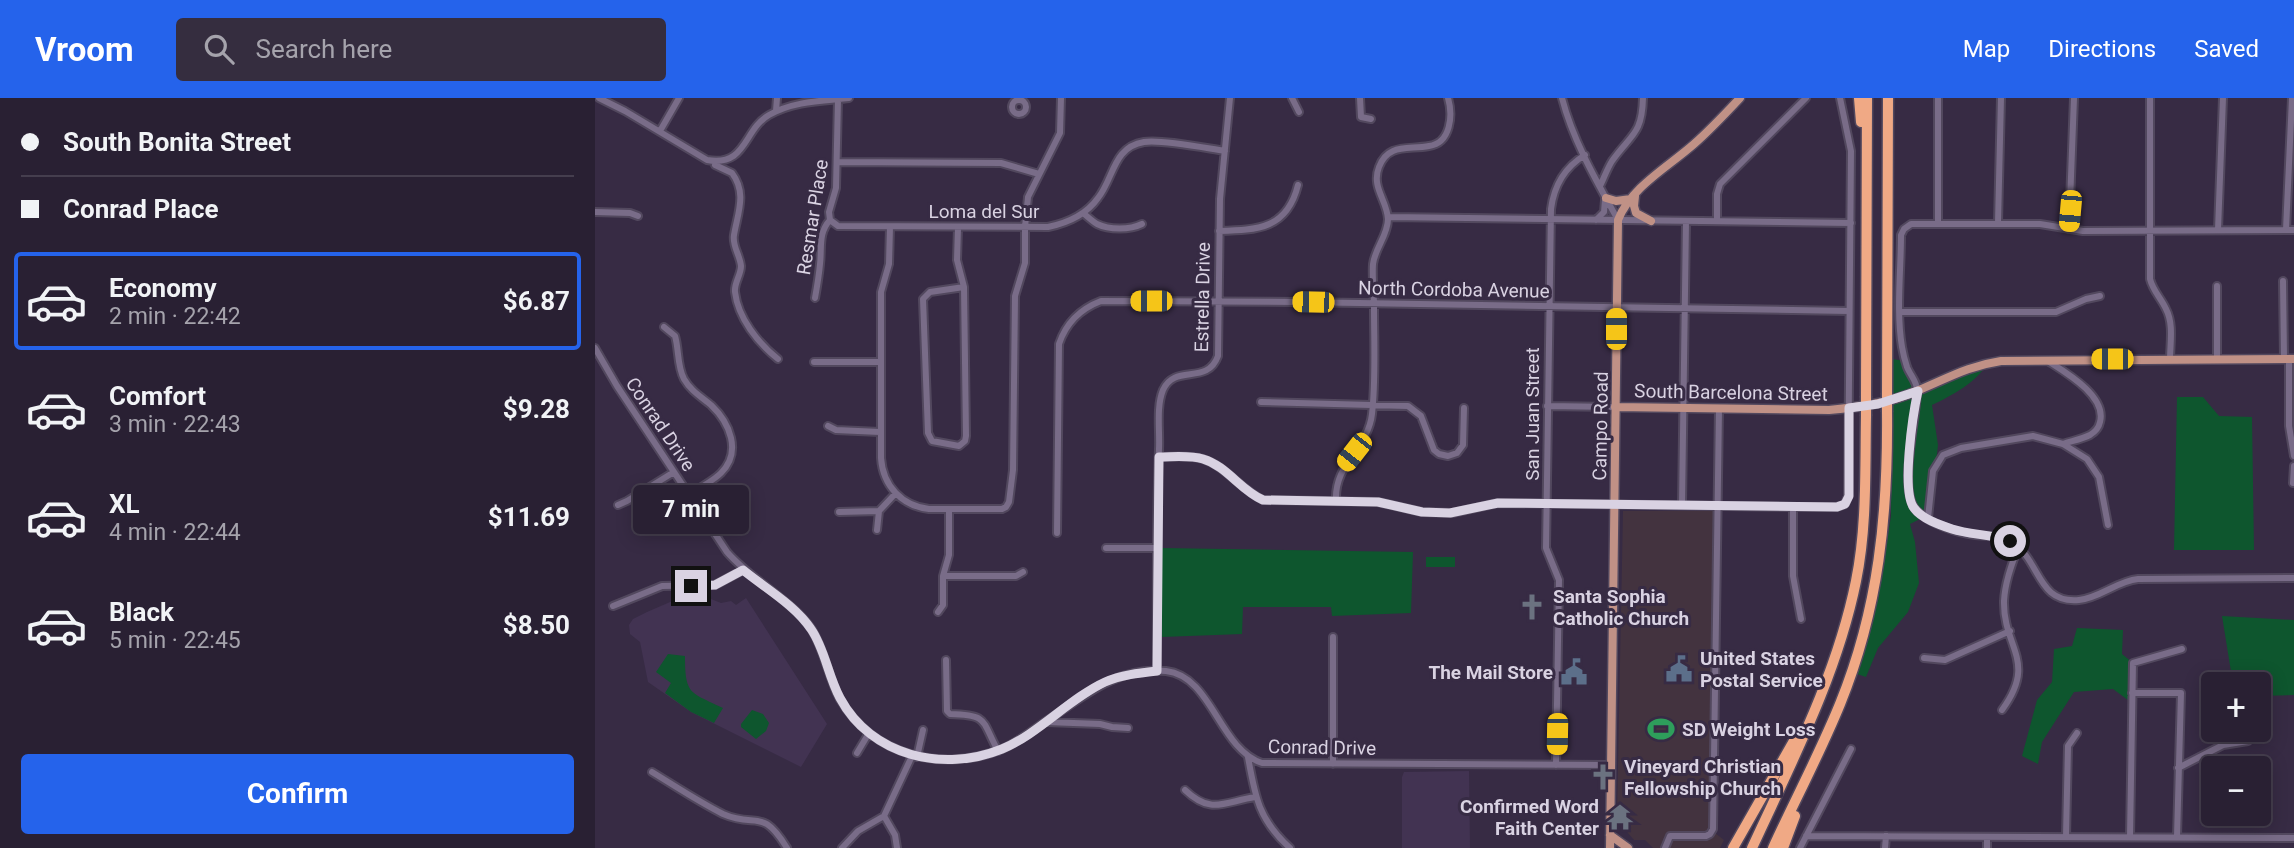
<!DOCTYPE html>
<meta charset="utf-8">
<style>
:root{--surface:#292033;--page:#352d3f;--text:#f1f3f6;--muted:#a5a3ac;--line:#453e4e;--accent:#2563eb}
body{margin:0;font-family:Roboto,sans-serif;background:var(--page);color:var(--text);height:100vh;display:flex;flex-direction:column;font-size:26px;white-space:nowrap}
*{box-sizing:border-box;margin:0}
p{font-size:23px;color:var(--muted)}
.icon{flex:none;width:38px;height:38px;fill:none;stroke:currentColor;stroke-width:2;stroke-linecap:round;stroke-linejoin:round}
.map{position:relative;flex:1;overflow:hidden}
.side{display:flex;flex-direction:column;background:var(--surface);width:595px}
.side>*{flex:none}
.hud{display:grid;align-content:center;height:154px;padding:0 21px;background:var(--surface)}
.tools{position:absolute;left:1606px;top:574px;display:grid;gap:14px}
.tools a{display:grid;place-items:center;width:70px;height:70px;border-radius:7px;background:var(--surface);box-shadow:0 4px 18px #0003,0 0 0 2px var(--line);font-size:35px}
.end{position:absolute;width:32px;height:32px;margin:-16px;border:9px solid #d9d2e2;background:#111;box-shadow:0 0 0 4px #111}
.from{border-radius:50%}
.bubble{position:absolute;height:49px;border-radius:7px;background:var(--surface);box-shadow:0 4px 18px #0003,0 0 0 2px var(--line);font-size:23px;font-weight:700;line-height:49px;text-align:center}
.car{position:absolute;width:21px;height:42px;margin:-21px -10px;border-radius:9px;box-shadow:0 0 5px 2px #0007;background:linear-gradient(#f5c518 24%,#345 0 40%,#f5c518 0 76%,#345 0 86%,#f5c518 0)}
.hud b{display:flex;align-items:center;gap:24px;height:66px;font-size:26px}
.hud b+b{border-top:2px solid var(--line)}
.hud i{width:18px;height:18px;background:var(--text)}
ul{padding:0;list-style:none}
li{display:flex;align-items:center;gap:21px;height:98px;margin:0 14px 10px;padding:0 7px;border:4px solid transparent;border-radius:7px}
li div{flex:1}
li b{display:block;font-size:26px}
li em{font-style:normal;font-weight:700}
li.selected{border-color:var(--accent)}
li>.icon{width:63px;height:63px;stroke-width:1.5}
.cta{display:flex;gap:14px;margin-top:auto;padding:14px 21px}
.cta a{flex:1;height:80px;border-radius:7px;background:var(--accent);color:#fff;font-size:28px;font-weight:700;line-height:80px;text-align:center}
header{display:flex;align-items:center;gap:42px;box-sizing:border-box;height:98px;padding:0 35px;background:var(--accent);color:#fff}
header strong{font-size:33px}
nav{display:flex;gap:38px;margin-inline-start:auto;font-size:24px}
.search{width:490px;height:63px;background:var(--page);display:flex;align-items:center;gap:18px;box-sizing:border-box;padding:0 24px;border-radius:7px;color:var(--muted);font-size:26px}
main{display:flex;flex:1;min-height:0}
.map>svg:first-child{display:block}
.commercial{fill:#43333f}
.built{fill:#423352}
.green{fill:#0e562e}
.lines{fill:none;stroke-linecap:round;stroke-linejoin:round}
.minor-casing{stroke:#52485e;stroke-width:10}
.major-casing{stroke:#52485e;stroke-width:11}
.highway-casing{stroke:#52485e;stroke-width:13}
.minor{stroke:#796c88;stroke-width:6}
.major{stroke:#c09186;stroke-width:8}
.highway{stroke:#f0a985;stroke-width:10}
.highway-bridge-casing{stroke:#52485e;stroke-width:13;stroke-linecap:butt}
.highway-bridge{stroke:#f0a985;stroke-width:10}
.route{stroke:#d9d2e2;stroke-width:9}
.labels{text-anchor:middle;stroke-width:6;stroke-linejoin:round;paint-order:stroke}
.street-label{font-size:19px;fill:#d9d2e2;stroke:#372b44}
.poi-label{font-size:19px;font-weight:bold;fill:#d9d2e2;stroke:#372b44;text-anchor:start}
</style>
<header>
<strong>Vroom</strong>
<div class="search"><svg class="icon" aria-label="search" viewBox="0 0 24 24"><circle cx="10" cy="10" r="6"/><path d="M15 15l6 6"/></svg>Search here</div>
<nav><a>Map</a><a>Directions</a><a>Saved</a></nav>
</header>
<main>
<section class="side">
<div class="hud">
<b><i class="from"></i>South Bonita Street</b>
<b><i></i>Conrad Place</b>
</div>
<ul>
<li class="selected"><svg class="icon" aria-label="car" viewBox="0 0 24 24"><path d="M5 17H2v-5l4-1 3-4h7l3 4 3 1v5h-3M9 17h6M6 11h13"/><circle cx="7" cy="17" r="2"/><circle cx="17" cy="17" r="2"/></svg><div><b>Economy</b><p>2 min · 22:42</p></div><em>$6.87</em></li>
<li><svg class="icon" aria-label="car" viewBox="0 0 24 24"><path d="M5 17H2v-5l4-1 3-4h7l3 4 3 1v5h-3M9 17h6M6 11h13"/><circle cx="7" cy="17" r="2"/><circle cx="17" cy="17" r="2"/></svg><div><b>Comfort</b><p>3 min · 22:43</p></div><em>$9.28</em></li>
<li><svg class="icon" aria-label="car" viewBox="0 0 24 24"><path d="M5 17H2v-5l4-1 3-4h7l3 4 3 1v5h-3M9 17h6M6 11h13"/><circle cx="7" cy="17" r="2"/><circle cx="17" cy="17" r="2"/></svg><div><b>XL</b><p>4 min · 22:44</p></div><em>$11.69</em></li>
<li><svg class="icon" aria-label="car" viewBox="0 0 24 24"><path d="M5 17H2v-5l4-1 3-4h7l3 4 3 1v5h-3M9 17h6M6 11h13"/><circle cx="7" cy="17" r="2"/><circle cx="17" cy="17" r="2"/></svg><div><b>Black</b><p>5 min · 22:45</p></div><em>$8.50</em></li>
</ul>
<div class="cta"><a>Confirm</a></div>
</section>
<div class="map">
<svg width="1699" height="750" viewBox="0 0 1699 750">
<rect width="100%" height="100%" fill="#372b44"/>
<!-- commercial -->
<path class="commercial" d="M1028 413H1119L1116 732 1129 742 1125 750H1058L1050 742H1039L1027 728 1022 718Z"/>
<!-- built -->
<path class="built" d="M103 492 106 497 126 505 136 503 141 507 151 500 232 626 206 669 96 614 53 584 45 544 35 536 34 527 38 521 52 514Z
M874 673 875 750H807V679L809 674Z"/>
<!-- green -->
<path class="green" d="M1297 261 1310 263 1323 293 1392 265C1383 284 1356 298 1337 307L1343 347 1335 416 1315 426 1320 444 1324 485 1313 514 1283 550 1271 579 1262 576 1283 501 1296 418Z
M1582 299H1608L1624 318 1657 319 1659 452H1579Z
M567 450 818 454 816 515 737 518 736 509H648L647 536 567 539Z
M831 459H860V469H831Z
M1627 518 1699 522V597L1664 598V586H1638Z
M1482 530 1528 532 1527 556 1538 565 1537 605 1518 591 1479 594 1447 644 1443 666 1427 658 1442 602 1457 584 1459 551 1477 548Z
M73 556 90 558C90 597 95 594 128 610L119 625 96 614 70 595 76 585 61 574Z
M157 612 168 616 174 625 171 633 161 641 146 629V626Z"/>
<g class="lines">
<!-- minor casing -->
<g class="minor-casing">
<path id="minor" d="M4 0 30 13 112 62C152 69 148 32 174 17 199 3 227 3 254 0
M697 0 704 14
M765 0 766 19 776 21
M967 0C978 43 1002 84 1023 122
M1343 0V126
M1555 0V181C1558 193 1566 200 1571 211 1579 226 1575 246 1575 262
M417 9a7 7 0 1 1 14 0a7 7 0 1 1-14 0Z
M181 13 182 0
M65 33 84 0
M122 63 120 67 137 75C152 95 143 114 139 137 137 148 145 157 146 168 146 177 139 185 140 194 143 220 163 245 183 261
M242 64 406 65 444 76
M1005 88C1009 80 1012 71 1017 63 1036 36 1047 37 1048 0
M0 114 35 115 43 118
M488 115C493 119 497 123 502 126 514 132 535 132 547 126
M793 119 1256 125
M235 122 243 128 453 129C472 125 491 117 503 100 519 80 518 49 549 44 566 41 610 50 630 53
M1001 122 1009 114 1010 102
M1122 123V96L1125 86 1211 0
M1403 125 1406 0
M295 129 294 166 286 194V360C288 388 307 408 334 411H407L411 409 414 404 418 372 420 198 430 165V129L433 99 465 35 466 0
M363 129 362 162 369 189 371 338 370 343 364 348 337 343 333 335 328 201 335 194 369 189
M1474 131 1479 0
M1623 132 1628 0
M1691 132 1697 0
M1699 132 1488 133 1445 126H1316L1309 131 1306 137C1306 173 1301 213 1307 249 1308 255 1310 263 1312 269 1315 277 1323 285 1322 293 1322 318 1302 395 1322 413 1336 426 1362 435 1380 437 1393 438 1405 437 1416 444 1446 461 1441 506 1484 502 1505 500 1522 483 1543 481L1699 480
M624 133C663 132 692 131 703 87
M1688 183 1689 261
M220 200C222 189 224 177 225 166 227 150 223 135 235 122L234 114 241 90 243 1
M1306 214H1461L1491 201 1505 198
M69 229 80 238C84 251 82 268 89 281 96 293 105 298 116 307 135 325 147 354 126 375 117 384 104 389 95 398
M0 250 22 288 132 454C157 483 198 503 217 532 230 553 233 579 245 601 278 658 348 675 407 651 424 644 440 630 456 620 491 596 525 568 571 573 617 578 624 651 667 665L1016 667
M1694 261V328L1699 358
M1622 262V188
M1453 263C1470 274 1512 298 1505 324 1504 329 1500 334 1495 337 1487 341 1477 343 1468 346
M219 264H286
M666 304 813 308 826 318 839 352 844 356 853 358 862 355 868 347 869 310
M952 308 1020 309
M233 328 241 332 285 334
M564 359C578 359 595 357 608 361 631 368 646 392 668 402L783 404 827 414 857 415 903 405 1198 409H1242L1250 406 1253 398 1256 53 1245 0
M1698 385 1699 368
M741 403C739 365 773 351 777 316 781 281 779 244 779 209 779 195 777 180 778 166 780 150 793 137 793 121 792 102 776 89 784 69 793 45 813 52 834 48 856 45 858 17 853 0
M23 407 32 403 79 374
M1087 407 1091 123
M1198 409V478L1206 521
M244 414 284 413
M1333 420 1338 373 1348 357 1366 350 1438 338 1468 346 1492 361 1504 379 1513 427
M282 432 284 413 300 396
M462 435 464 246C471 225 485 211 506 203L703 204 1254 213
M511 450H562
M348 478H421L428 474
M18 508 67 488 120 487 148 472
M343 514 348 507V478L354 457V411
M1329 560 1350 562 1415 533
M351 562 352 613 355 616C393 617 386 621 403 653
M562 573C562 499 561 425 564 351 565 333 561 309 568 292 580 265 612 288 623 258L625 101 635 0
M1537 595H1586L1582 739
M1407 612C1443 563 1408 550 1409 503 1410 484 1417 466 1423 449
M452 624 505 626 517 629 533 630
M262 655 274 635
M322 659 328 632
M653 659C660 699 664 722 695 750
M738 666V539
M961 667 964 482 951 450 956 111C959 88 970 69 990 57
M1583 670 1628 647 1653 643
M57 674C80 688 104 704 128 716 162 731 166 708 192 750
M590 692C616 717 629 704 660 699
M289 718 317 658
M289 718 300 737 302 750
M1211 738 1699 740
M1392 739V750
M1471 739 1473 648 1482 635
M1535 739 1538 565 1587 551
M247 750 263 733 289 718
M1070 750 1075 738H1111L1115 736 1118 731 1124 310
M1205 750 1256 651
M1290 750 1291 738"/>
</g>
<!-- major casing -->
<g class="major-casing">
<path id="major" d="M1040 98 1039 108 1041 115 1056 123
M1011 100 1021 103 1036 101
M1020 309 1234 312C1265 309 1295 305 1324 292 1355 279 1373 268 1406 263L1699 261
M1015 737 1033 750
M1015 750 1023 122C1036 89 1073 69 1099 46 1115 32 1130 16 1145 0"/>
</g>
<!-- highway casing -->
<g class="highway-casing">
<path id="highway" d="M1264 0 1266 24
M1292 295 1293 0
M1271 298 1272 0
M1138 750 1204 634
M1157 750C1197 663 1242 577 1261 483 1272 429 1270 373 1271 318
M1178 750C1200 702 1225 655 1245 606 1284 510 1293 416 1292 314
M1188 750 1200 718"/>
</g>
<!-- minor -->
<use href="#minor" class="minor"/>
<!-- major -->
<use href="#major" class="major"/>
<!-- highway -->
<use href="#highway" class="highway"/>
<!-- highway-bridge casing -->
<g class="highway-bridge-casing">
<path id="highway-bridge" d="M1292 314V295
M1271 318V298"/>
</g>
<!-- highway-bridge -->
<use href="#highway-bridge" class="highway-bridge"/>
</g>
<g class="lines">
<!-- route -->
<path class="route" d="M96 488 120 487 148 472C170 490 200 507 216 531 230 551 233 578 245 600 276 658 348 675 407 651 442 637 475 600 510 584 526 577 544 575 562 573L564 359C578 359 595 357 608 361 632 368 645 392 668 402L783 404 827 414 855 415 903 405 1242 409 1250 406 1254 398V310L1283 306 1323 293C1318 315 1306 393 1319 410 1327 421 1345 427 1357 431 1376 437 1396 436 1415 443"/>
</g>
<!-- icons -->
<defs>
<g id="church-bare" transform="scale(2.1)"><path d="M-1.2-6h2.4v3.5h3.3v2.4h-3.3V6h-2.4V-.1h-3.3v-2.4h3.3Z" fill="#6b7280" stroke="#372b44" stroke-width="2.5" paint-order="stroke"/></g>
<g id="civic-bare" transform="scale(2.1)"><path d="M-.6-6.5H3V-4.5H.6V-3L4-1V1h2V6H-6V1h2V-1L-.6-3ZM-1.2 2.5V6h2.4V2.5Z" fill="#5c6f8a" stroke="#372b44" stroke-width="2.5" paint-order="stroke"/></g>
<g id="stadium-bare" transform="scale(2.1)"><path d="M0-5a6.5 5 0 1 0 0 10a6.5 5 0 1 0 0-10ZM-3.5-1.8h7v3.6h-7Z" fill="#2e9e5b" stroke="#372b44" stroke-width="2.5" paint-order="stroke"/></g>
<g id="temple-bare" transform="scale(2.1)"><path d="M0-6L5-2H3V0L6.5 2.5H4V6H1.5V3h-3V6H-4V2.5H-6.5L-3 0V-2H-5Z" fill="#6b7280" stroke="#372b44" stroke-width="2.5" paint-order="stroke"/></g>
</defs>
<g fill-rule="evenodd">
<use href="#church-bare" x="937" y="509"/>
<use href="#civic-bare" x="1084" y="571"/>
<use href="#civic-bare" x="979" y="574"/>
<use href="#stadium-bare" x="1066" y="631"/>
<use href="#church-bare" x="1008" y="679"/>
<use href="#temple-bare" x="1025" y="719"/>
</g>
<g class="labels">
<!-- street labels -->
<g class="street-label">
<text x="389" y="120">Loma del Sur</text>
<text transform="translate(217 119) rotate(-81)" y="7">Resmar Place</text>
<text transform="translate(859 191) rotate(1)" y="7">North Cordoba Avenue</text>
<text transform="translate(607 199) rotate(-89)" y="7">Estrella Drive</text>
<text transform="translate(1136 294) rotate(1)" y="7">South Barcelona Street</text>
<text transform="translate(937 316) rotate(-90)" y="7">San Juan Street</text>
<text transform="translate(66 326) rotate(56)" y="7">Conrad Drive</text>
<text transform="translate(1005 328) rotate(-89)" y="7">Campo Road</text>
<text transform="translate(727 649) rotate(1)" y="7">Conrad Drive</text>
</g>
<!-- poi labels -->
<g class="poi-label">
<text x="958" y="505">Santa Sophia<tspan x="958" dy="22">Catholic Church</tspan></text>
<text x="1105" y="567">United States<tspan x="1105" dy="22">Postal Service</tspan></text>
<text x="958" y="581" text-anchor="end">The Mail Store</text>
<text x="1087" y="638">SD Weight Loss</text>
<text x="1029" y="675">Vineyard Christian<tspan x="1029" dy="22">Fellowship Church</tspan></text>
<text x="1004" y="715" text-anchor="end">Confirmed Word<tspan x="1004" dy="22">Faith Center</tspan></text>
</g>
</g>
</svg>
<div class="tools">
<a>+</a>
<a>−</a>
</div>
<i class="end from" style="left:1415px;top:443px"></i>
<i class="end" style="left:96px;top:488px"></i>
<div class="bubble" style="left:38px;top:387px;width:116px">7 min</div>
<i class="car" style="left:1475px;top:113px;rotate:185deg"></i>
<i class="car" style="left:556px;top:203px;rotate:270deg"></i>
<i class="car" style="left:718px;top:204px;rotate:271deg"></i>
<i class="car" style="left:1021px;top:231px;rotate:0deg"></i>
<i class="car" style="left:1517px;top:261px;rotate:270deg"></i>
<i class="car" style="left:759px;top:354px;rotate:218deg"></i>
<i class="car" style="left:962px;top:636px;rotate:181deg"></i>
</div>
</main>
